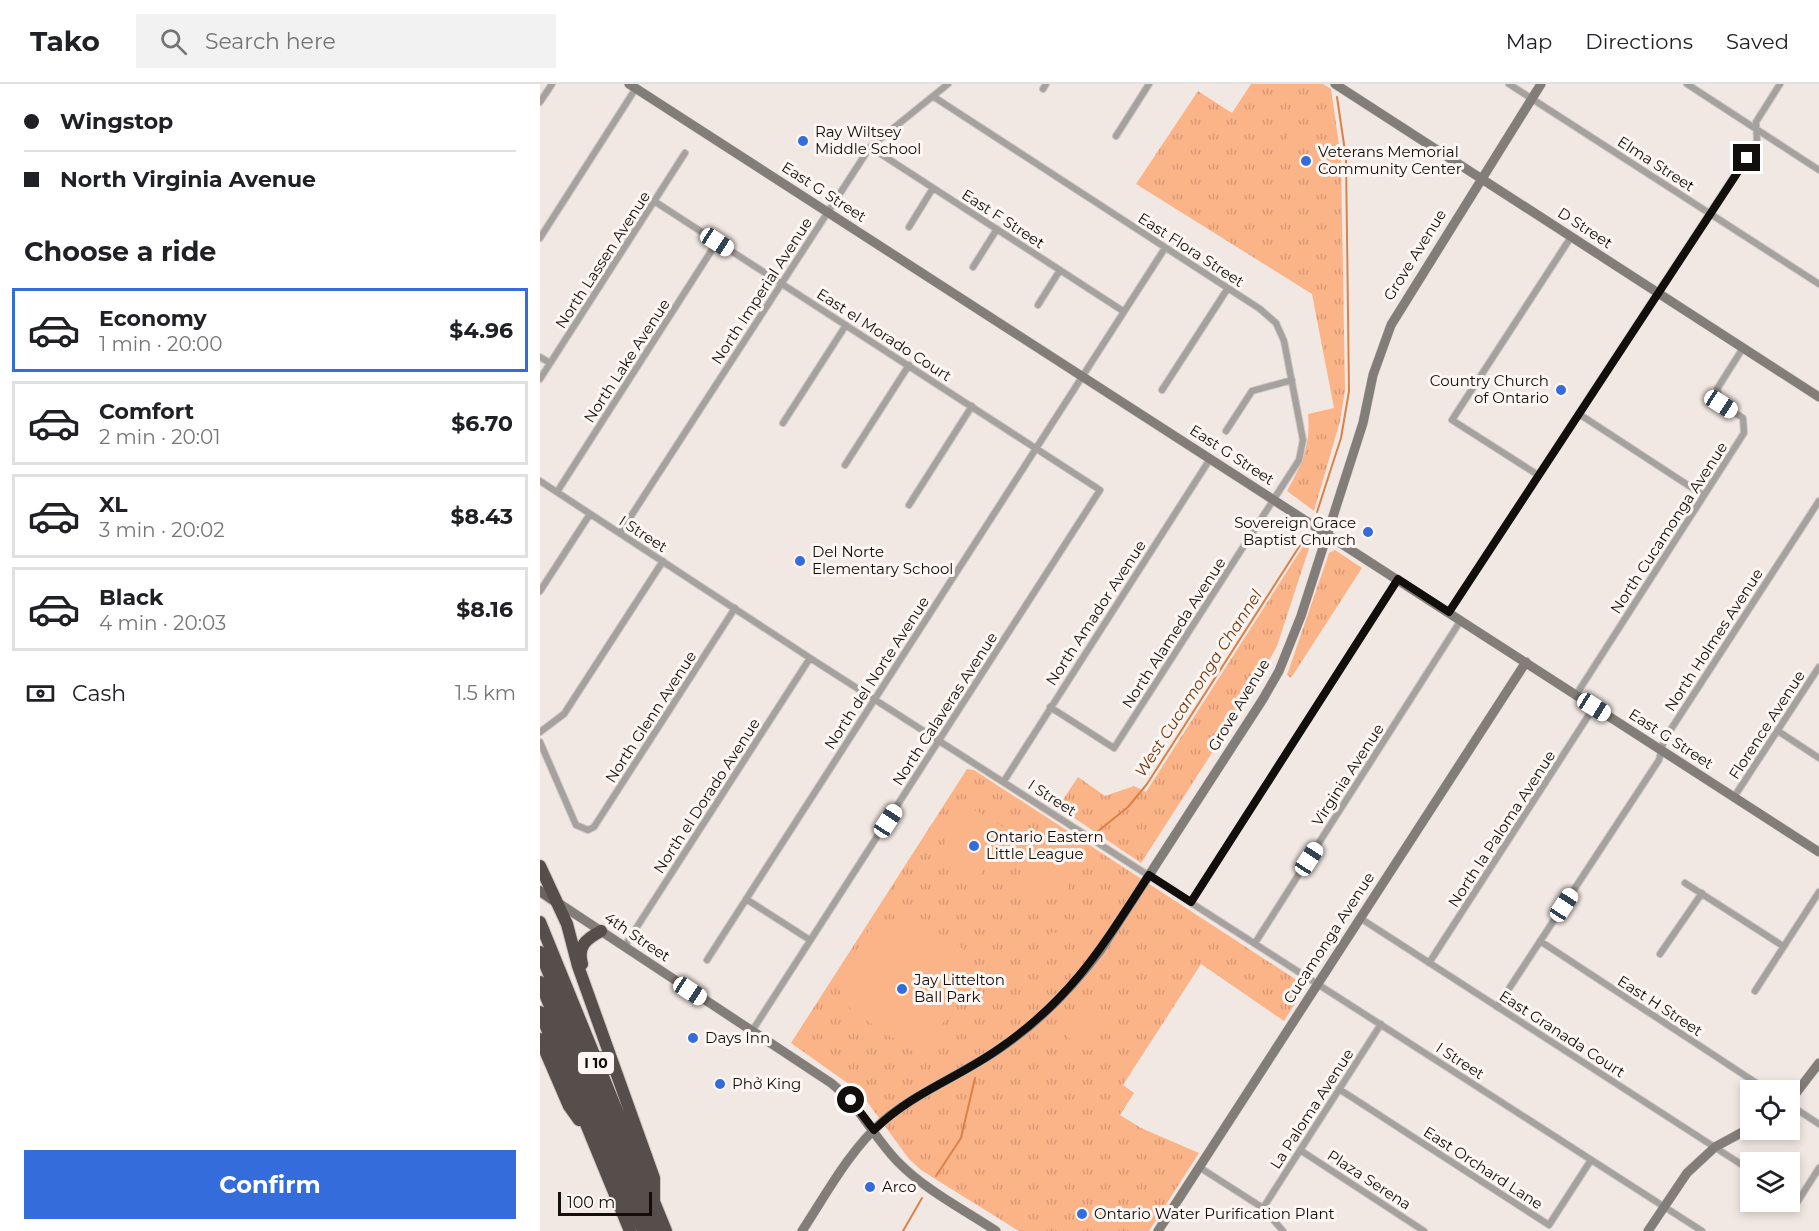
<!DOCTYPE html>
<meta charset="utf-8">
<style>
:root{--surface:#fff;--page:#f2f2f2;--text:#202124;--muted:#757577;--line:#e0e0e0;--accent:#346cdb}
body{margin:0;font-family:Montserrat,sans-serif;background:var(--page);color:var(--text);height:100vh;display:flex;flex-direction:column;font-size:22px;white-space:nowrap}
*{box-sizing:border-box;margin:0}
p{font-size:20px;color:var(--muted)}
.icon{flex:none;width:33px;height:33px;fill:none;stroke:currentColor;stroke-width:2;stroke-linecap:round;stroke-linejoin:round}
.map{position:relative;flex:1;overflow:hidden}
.sheet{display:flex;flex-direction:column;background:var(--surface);width:540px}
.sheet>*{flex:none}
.top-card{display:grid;align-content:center;height:132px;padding:0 24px;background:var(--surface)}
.tools{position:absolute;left:1200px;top:996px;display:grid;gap:12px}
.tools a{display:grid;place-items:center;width:60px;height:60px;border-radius:0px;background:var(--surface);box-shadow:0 3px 9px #0003;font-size:30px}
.scale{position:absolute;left:18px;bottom:15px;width:94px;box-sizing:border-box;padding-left:6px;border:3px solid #110e0c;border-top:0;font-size:16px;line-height:21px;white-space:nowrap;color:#110e0c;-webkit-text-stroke:4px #fef6f2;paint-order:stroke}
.end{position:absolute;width:27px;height:27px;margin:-14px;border:8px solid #110e0c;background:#fff;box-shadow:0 0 0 3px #fff}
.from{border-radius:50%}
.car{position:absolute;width:18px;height:36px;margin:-18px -9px;border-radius:8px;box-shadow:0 0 4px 2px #0007;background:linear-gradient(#fff 24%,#345 0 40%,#fff 0 76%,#345 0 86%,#fff 0)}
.top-card b{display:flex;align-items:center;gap:21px;height:57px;font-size:22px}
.top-card b+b{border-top:2px solid var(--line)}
.top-card i{width:15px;height:15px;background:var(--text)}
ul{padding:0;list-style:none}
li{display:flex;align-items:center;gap:18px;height:84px;margin:0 12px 9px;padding:0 12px;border:3px solid var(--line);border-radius:0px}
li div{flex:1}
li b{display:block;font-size:22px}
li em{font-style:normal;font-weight:700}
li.active{border-color:var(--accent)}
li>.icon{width:54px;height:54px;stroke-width:1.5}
h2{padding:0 24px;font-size:27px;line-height:72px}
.pay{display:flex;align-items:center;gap:15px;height:66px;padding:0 24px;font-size:22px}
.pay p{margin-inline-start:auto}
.action{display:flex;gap:12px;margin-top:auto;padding:12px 24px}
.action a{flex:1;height:69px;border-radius:0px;background:var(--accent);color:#fff;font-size:24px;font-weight:700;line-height:69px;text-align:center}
header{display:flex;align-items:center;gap:36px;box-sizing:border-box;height:84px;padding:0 30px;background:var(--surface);border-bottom:2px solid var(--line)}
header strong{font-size:28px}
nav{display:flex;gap:33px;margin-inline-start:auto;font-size:21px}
.search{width:420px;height:54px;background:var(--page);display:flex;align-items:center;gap:15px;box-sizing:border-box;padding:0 21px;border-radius:0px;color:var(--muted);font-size:22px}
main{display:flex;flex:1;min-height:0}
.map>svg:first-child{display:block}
.grass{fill:url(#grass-tufts)}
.pitch{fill:#fbb388}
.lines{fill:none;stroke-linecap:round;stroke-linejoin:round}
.stream{stroke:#d9824a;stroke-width:2}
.street-casing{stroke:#cec5c1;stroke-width:8}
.secondary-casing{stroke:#cec5c1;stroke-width:10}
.primary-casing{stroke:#cec5c1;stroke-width:12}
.highway-casing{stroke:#cec5c1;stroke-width:14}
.street{stroke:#a4a19e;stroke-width:6}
.secondary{stroke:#837d7a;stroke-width:9}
.primary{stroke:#6b6460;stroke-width:10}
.highway{stroke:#564e4a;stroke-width:12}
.route{stroke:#110e0c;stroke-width:8}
.poi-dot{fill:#346cdb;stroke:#fef6f2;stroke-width:2}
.labels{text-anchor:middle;stroke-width:6;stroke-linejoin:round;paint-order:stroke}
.shield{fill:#fef6f2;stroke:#585451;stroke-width:1.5}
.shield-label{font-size:14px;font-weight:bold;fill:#110e0c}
.poi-label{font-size:15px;fill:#110e0c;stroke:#fef6f2;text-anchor:start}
.street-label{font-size:15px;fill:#110e0c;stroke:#fef6f2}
.water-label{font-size:16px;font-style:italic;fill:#71390e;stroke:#fef6f2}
</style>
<header>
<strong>Tako</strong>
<div class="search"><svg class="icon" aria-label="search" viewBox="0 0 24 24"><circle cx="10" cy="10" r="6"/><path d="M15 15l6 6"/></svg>Search here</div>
<nav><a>Map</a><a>Directions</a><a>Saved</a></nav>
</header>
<main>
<section class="sheet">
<div class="top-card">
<b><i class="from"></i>Wingstop</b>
<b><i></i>North Virginia Avenue</b>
</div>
<h2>Choose a ride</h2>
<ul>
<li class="active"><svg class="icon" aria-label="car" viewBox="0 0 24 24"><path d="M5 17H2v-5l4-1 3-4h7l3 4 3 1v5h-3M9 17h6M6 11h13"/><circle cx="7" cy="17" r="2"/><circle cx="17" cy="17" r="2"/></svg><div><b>Economy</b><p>1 min · 20:00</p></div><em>$4.96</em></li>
<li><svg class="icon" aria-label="car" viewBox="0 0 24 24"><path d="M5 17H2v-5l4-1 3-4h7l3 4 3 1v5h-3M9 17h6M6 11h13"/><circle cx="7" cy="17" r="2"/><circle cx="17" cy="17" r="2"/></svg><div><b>Comfort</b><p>2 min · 20:01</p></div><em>$6.70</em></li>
<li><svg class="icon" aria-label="car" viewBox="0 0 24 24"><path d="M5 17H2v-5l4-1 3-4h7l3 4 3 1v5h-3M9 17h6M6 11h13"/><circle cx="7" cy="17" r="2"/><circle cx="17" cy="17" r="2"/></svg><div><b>XL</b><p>3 min · 20:02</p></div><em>$8.43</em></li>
<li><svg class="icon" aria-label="car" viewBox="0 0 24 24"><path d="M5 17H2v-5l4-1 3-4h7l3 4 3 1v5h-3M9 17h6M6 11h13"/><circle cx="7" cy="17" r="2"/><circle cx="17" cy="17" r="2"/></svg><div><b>Black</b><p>4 min · 20:03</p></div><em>$8.16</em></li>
</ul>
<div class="pay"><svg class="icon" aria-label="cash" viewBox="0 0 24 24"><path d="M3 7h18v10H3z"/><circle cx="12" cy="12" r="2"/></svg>Cash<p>1.5 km</p></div>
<div class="action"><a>Confirm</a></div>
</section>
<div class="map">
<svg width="1279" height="1147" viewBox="0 0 1279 1147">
<defs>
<pattern id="grass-tufts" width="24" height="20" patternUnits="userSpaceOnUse" patternTransform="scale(1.5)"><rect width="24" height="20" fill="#fbb388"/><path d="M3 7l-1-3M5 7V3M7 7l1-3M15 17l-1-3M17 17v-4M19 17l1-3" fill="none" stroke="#d69974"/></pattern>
</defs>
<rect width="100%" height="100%" fill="#f2e8e3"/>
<!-- grass -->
<path class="grass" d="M711 0H783L791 5 801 75 805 306 800 337 774 427 747 407C762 380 771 361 768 330L794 324 772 210 596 100 658 7 692 29Z
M769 453 772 455 737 562 715 602 601 779 518 723 538 693 565 712 594 702 606 708Z
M795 466 822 484 751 594 747 591 789 469Z
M427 685 434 686 766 902 744 937 661 880 583 1001 594 1009 580 1031 601 1044 659 1069 609 1147H479L381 1086 369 1075 320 1008 251 959Z"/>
<!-- pitch -->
<path class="pitch" d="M757 38 769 46 751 73 739 65Z
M416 715 466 745 467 755 436 796 429 797C401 770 399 750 416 715Z
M506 759 528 774 529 804 512 815 491 808 477 796 499 762Z
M375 834 434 872 423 909 384 967 374 968 311 926 296 900 329 846Z
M512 848 517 849 521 858 502 884 494 879V873Z
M545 923 569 938 550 968 526 952Z"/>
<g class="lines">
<!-- stream -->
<path class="stream" d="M777 428 801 354 809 307 806 74 797 13
M557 748 588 723 607 700 766 452
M396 1092 421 1054 435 994
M363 1147 382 1114"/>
<!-- street casing -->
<g class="street-casing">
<path id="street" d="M969 0 1279 200
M1147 0 1279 86
M503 5 506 0
M394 13 720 225 736 239 744 257 763 356 759 376 574 664 510 623
M0 18 12 0
M576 52 609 0
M330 63 583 227
M114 117 560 406 212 947
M369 143 393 104
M0 154 96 4
M433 183 457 145
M498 221 520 186
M0 273 10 279
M0 295 145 69
M622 306 688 204
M1039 330 1163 411
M243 339 306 241
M686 347 712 307 752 296
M305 381 369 281
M998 391 912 336 1031 153
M0 397 270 574 1162 1147
M17 408 177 158
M369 421 432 322
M80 449 330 63 408 0
M0 507 50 430
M909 528 1217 57 1216 38 1240 0
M1036 611 1204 349 1203 334 1181 320 1177 305 1203 264
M1238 647 1279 674
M0 648 24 630 123 477
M0 658 36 741 48 746 54 743 195 524
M464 697 670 375
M1194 713 1279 583
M1145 799 1243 862
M206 815 270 856
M651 818 858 495
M820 834 1210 1086
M1000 857 1227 1006
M715 859 921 536
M84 863 270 574
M1120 870 1162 809
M167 876 625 164
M889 879 1054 623
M1215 907 1279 808
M957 923 1119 676 1124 656 1279 417
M799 1005 1009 1141 1051 1076
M1250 1021 1279 1040
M760 1066 884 1147
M659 1083 723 1124 743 1147
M1250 1111 1258 1117 1279 1084
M723 1124 841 940"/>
</g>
<!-- secondary casing -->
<g class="secondary-casing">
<path id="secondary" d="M89 0 1279 768
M795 0 1279 313
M17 818 291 999C319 1021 333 1052 357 1077 385 1106 423 1125 456 1147
M1250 1017 1279 979
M262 1147C287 1109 309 1067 343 1037 379 1007 421 991 459 965 500 938 531 905 560 867L723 615 739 587 761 532 823 339 833 291 851 241 1001 0
M618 1147 986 578
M1108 1147 1147 1089 1175 1063 1210 1044"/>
</g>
<!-- primary casing -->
<g class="primary-casing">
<path id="primary" d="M0 807 16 818"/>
</g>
<!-- highway casing -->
<g class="highway-casing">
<path id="highway" d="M0 782 27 840 38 882 114 1094V1119
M0 838 126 1147
M0 868 114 1147
M42 880C37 862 46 855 61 847
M0 898 103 1147
M0 928 90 1147
M0 955 29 1022 39 1036"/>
</g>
<!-- street -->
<use href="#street" class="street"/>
<!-- secondary -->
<use href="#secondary" class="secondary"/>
<!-- primary -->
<use href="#primary" class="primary"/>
<!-- highway -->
<use href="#highway" class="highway"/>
</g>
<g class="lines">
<!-- route -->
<path class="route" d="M311 1016 334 1046C374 1007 417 995 460 964 532 914 562 863 609 791L651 818 858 495 909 528 1207 74"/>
</g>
<!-- markers -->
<g class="poi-dot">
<circle cx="263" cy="57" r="6"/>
<circle cx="766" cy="77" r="6"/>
<circle cx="1021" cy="306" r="6"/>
<circle cx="828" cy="448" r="6"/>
<circle cx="260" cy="477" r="6"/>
<circle cx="434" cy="762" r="6"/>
<circle cx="362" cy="905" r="6"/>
<circle cx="153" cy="954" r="6"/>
<circle cx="180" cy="1000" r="6"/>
<circle cx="330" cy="1103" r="6"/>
<circle cx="542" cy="1130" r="6"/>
</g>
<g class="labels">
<!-- shield labels -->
<rect class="shield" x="38" y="968" width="36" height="22" rx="4.5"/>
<g class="shield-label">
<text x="56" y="984">I 10</text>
</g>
<!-- poi labels -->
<g class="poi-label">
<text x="275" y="53">Ray Wiltsey<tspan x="275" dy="17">Middle School</tspan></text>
<text x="778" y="73">Veterans Memorial<tspan x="778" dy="17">Community Center</tspan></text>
<text x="1009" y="302" text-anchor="end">Country Church<tspan x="1009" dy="17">of Ontario</tspan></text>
<text x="816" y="444" text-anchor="end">Sovereign Grace<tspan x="816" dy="17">Baptist Church</tspan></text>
<text x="272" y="473">Del Norte<tspan x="272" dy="17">Elementary School</tspan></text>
<text x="446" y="758">Ontario Eastern<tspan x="446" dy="17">Little League</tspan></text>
<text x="374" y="901">Jay Littelton<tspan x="374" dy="17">Ball Park</tspan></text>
<text x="165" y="959">Days Inn</text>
<text x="192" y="1005">Phở King</text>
<text x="342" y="1108">Arco</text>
<text x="554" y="1135">Ontario Water Purification Plant</text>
</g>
<!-- street labels -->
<g class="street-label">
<text transform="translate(1116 80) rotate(33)" y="5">Elma Street</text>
<text transform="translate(284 108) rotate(33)" y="5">East G Street</text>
<text transform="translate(463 135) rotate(33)" y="5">East F Street</text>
<text transform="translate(1045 144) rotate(33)" y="5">D Street</text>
<text transform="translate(651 166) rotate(33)" y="5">East Flora Street</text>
<text transform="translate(875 171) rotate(-58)" y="5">Grove Avenue</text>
<text transform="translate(63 176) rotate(-57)" y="5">North Lassen Avenue</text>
<text transform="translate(222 207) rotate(-57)" y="5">North Imperial Avenue</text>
<text transform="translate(344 251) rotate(33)" y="5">East el Morado Court</text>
<text transform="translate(87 277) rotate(-57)" y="5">North Lake Avenue</text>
<text transform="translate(692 371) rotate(33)" y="5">East G Street</text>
<text transform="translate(1129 444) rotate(-57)" y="5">North Cucamonga Avenue</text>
<text transform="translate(103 450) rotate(33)" y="5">I Street</text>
<text transform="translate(556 529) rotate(-57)" y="5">North Amador Avenue</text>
<text transform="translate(634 549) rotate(-57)" y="5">North Alameda Avenue</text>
<text transform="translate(1174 556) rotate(-57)" y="5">North Holmes Avenue</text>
<text transform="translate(337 589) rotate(-57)" y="5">North del Norte Avenue</text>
<text transform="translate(699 621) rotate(-59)" y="5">Grove Avenue</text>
<text transform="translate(405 625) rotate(-57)" y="5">North Calaveras Avenue</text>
<text transform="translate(111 633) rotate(-57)" y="5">North Glenn Avenue</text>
<text transform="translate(1227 641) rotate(-57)" y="5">Florence Avenue</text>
<text transform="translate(1131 655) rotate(33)" y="5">East G Street</text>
<text transform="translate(808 691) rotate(-57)" y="5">Virginia Avenue</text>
<text transform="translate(167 712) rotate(-57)" y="5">North el Dorado Avenue</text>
<text transform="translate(512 714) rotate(33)" y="5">I Street</text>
<text transform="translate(962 745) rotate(-57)" y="5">North la Paloma Avenue</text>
<text transform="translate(97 853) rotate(34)" y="5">4th Street</text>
<text transform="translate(789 854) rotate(-57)" y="5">Cucamonga Avenue</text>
<text transform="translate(1120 922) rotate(33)" y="5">East H Street</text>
<text transform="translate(1022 950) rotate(33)" y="5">East Granada Court</text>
<text transform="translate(920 977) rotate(33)" y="5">I Street</text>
<text transform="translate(772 1025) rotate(-57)" y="5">La Paloma Avenue</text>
<text transform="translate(943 1084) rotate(33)" y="5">East Orchard Lane</text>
<text transform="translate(829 1096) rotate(33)" y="5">Plaza Serena</text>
</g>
<!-- water labels -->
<g class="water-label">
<text transform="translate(658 599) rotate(-57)" y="6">West Cucamonga Channel</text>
</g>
</g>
</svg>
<div class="tools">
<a><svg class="icon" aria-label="locate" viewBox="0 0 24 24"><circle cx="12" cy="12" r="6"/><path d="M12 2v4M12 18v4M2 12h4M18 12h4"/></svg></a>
<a><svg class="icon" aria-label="layers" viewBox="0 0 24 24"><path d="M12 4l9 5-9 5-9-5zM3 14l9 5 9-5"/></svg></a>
</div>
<div class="scale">100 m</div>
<i class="end from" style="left:311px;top:1016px"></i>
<i class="end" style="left:1207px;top:74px"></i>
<i class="car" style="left:177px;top:158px;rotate:123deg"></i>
<i class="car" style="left:1181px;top:320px;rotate:123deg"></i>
<i class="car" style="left:1054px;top:623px;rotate:122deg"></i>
<i class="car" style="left:348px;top:737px;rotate:33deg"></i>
<i class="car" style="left:769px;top:775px;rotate:33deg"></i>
<i class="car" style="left:1024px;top:821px;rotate:33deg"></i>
<i class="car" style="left:150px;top:907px;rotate:123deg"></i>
</div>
</main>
